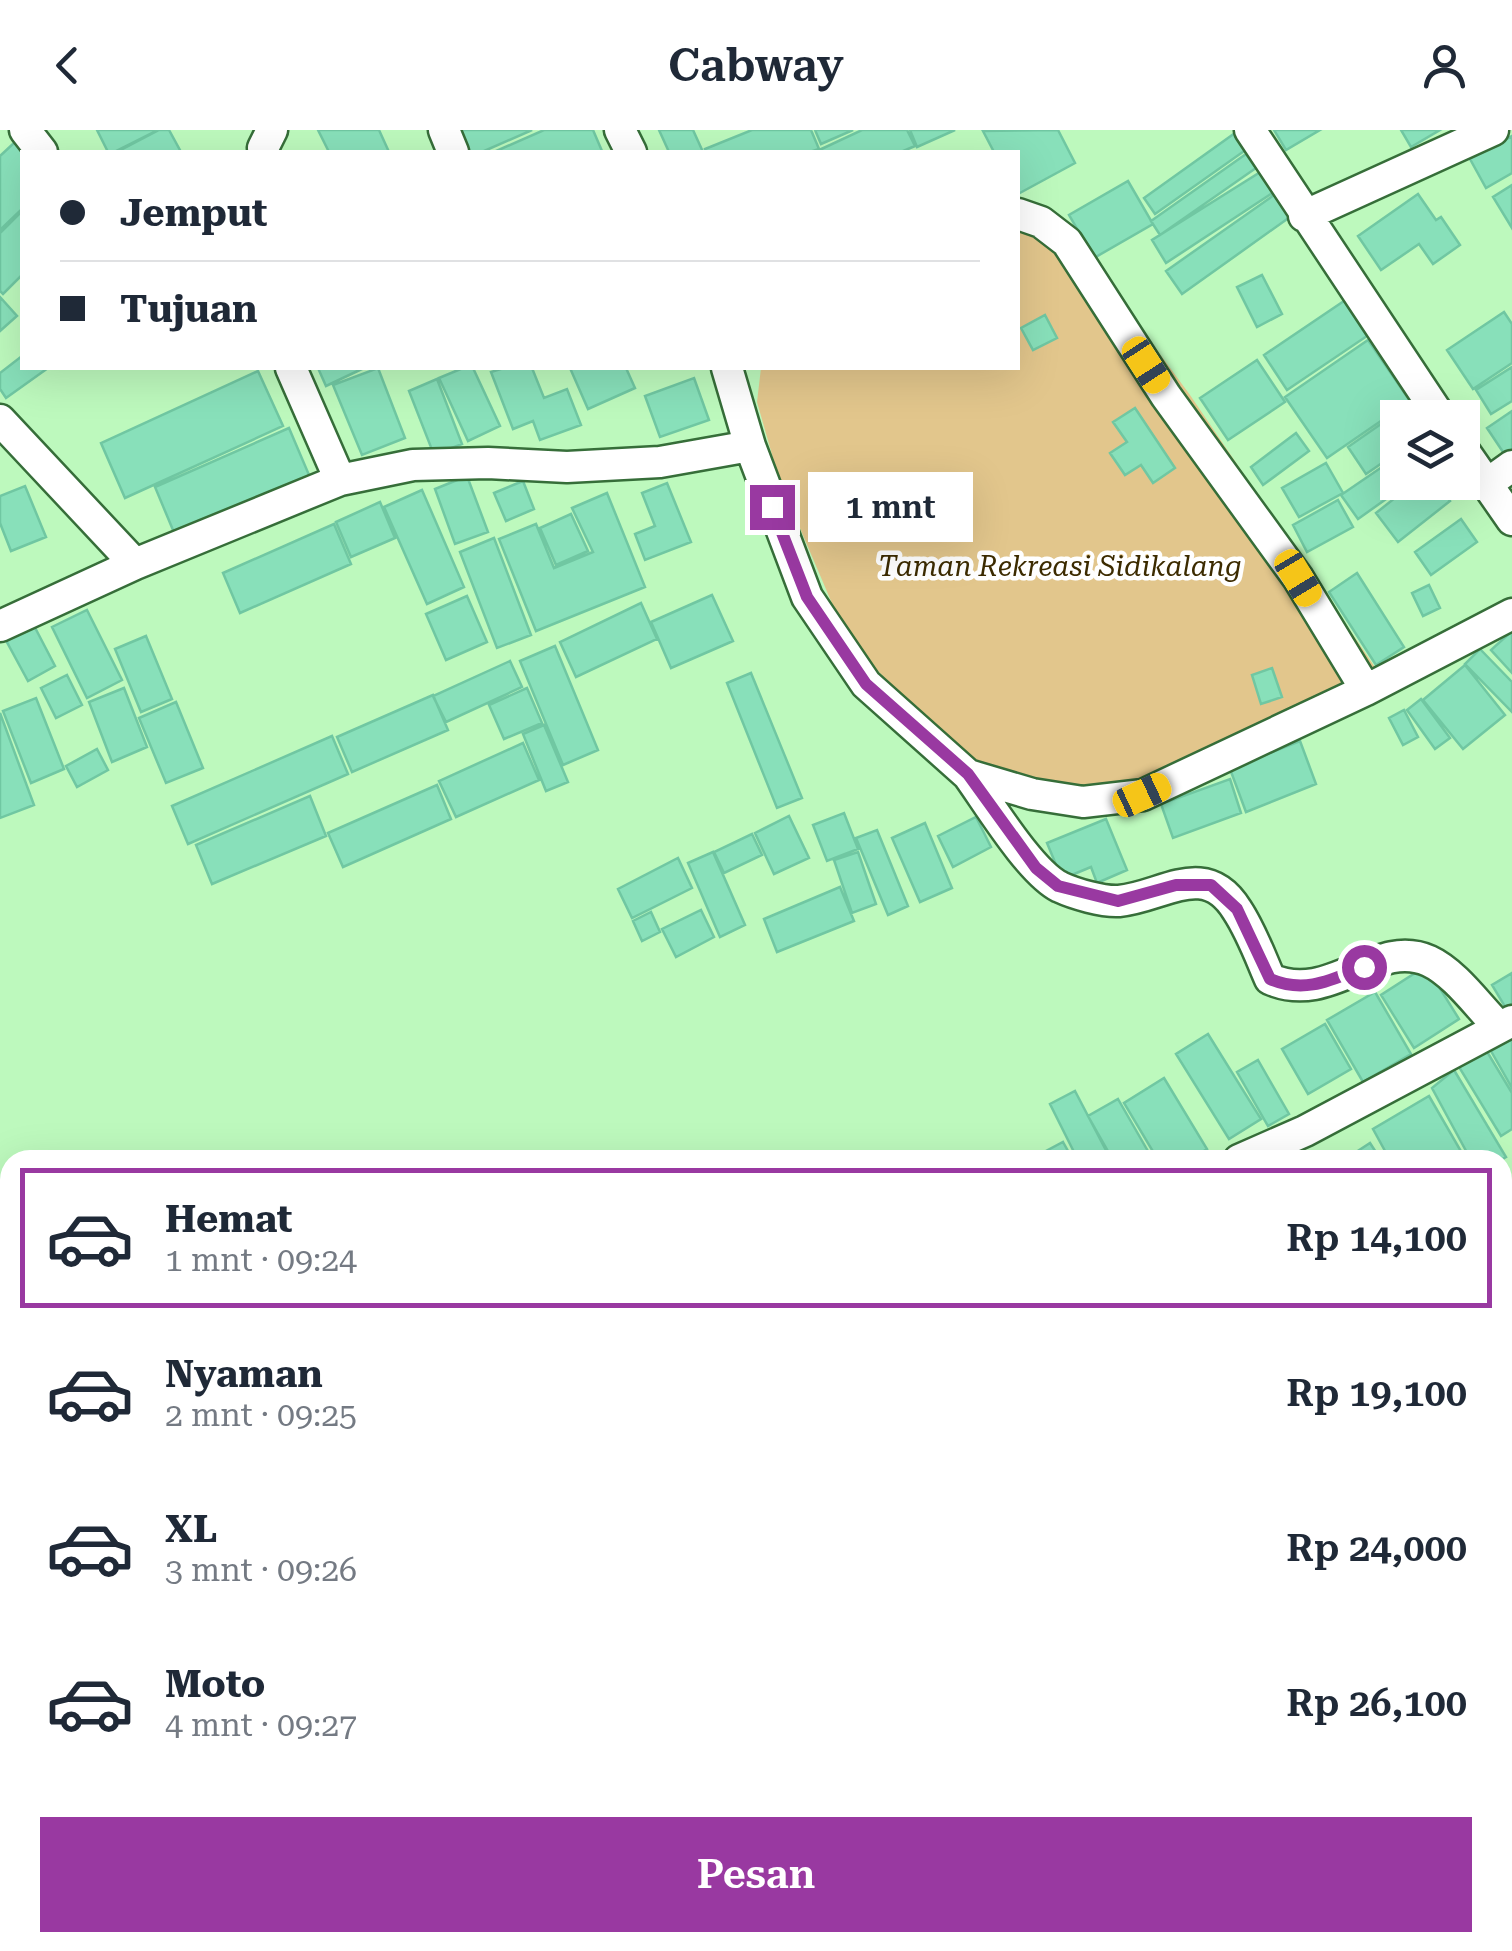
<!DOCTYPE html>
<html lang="id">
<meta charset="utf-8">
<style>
:root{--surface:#fff;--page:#f2f2f3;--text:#1f2937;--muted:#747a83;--line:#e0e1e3;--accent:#9939a1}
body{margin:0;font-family:"Roboto Serif",serif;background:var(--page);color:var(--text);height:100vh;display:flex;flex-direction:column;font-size:38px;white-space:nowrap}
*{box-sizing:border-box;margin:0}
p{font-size:32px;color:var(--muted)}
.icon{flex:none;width:55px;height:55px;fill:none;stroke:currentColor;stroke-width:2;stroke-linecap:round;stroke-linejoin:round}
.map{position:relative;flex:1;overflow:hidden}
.sheet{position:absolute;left:0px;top:1020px;width:1512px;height:802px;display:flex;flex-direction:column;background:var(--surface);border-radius:30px 30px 0 0;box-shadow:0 10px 40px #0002}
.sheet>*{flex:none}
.top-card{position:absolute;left:20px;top:20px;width:1000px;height:220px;border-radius:0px;box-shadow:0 10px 40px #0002;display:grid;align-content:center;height:220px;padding:0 40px;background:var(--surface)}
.tools{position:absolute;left:1380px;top:270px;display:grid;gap:20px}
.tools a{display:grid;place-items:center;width:100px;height:100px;border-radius:0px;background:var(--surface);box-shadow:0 10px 40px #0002;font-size:50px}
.end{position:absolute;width:45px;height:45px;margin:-22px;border:12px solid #9939a1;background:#fff;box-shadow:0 0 0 5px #fff}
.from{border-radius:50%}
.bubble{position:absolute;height:70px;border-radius:0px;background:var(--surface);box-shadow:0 10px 40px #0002;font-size:32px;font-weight:600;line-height:70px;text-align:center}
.car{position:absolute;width:30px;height:60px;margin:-30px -15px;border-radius:12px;box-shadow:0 0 8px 2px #0007;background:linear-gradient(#f5c518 24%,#345 0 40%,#f5c518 0 76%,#345 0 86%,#f5c518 0)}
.top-card b{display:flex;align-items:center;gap:35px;height:95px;font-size:38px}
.top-card b+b{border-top:2px solid var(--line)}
.top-card i{width:25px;height:25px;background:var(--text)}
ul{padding:18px 0 0;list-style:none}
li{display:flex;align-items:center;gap:30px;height:140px;margin:0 20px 15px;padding:0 20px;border:5px solid transparent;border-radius:0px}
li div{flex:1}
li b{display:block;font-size:38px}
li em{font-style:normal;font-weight:600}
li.on{border-color:var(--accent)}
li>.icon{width:90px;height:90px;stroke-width:1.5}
.action{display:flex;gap:20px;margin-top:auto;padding:20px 40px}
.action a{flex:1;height:115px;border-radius:0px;background:var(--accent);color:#fff;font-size:40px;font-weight:600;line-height:115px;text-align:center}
header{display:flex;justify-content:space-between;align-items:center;height:130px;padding:0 40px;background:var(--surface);font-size:45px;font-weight:600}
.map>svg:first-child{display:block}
.green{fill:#e2c68c}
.building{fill:#88e0ba;stroke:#70c7a2;stroke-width:2.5}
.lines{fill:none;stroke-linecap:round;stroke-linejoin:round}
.minor-casing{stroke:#366e39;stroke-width:35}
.minor{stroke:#fff;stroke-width:30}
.route{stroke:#9939a1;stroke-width:12}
.labels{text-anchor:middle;stroke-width:9;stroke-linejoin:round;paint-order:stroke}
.park-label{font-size:28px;font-style:italic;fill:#3c2b00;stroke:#fff}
</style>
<header><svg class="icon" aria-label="back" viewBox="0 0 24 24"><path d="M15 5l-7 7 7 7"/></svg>Cabway<svg class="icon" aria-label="person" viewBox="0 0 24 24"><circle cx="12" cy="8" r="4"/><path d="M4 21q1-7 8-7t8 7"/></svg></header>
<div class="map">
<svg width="1512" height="1821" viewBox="0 0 1512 1821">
<rect width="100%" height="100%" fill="#bdf9bd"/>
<!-- green -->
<path class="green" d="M1018 72 1056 83 1190 265 1385 552 1263 614 1062 675 982 642 941 606 877 540 834 478 779 349 757 272 761 238H1018Z"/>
<!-- building -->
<path class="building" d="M97 0H158L114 22H108Z
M159 0H169L181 22H117Z
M318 0H379L389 22H329Z
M454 0H532L482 22H464Z
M544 0H593L602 21 494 22Z
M659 0H693L703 22H669Z
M752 0H811L819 19 810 22H706L705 19Z
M815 0H853L821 14Z
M862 0H907L915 16 901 22H815Z
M910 0H955L917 17Z
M1058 0 1075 33 1018 64V22H994L983 1Z
M1274 0H1320L1286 20Z
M1401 0H1440L1411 17Z
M1235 3 1247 19 1155 84 1144 68Z
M1512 6V43L1486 58 1470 29Z
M15 12 25 22H22V79L0 100V26Z
M1246 24 1256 38 1160 105 1151 91Z
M1262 41 1274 62 1166 133 1152 110Z
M1128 51 1153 94 1094 128 1069 85Z
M1512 55V98L1493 67Z
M1418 64 1436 90 1441 87 1460 115 1433 134 1419 114 1381 140 1358 106Z
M1274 65 1290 87 1182 164 1166 141Z
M22 81V145L3 164 0 161V103Z
M1262 145 1282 184 1257 197 1237 157Z
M0 167 17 186 0 201Z
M1344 171 1367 206 1287 260 1264 225Z
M1504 182 1512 194V233L1473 259 1447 220Z
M1045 185 1057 208 1033 220 1021 198Z
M1368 210 1410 271 1327 328 1285 267Z
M22 226V238H48L6 268 0 259V243Z
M1257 230 1285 272 1228 310 1200 268Z
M1512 237V271L1491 284 1476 260Z
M318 238H364L326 256Z
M378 238 405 308 362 325 333 255Z
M463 238H473L500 296 468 311 439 248Z
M504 238H532L544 268 567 259 581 295 540 310 533 291 513 299 491 242Z
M570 238H626L635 258 588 279Z
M258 241 283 296 125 368 101 313Z
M694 248 709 290 660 307 645 266Z
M437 249 462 314 434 325 409 261Z
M1135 278 1175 338 1153 353 1141 335 1125 345 1110 323 1127 312 1113 292Z
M1401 280 1406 288H1398V322L1366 344 1348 317Z
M1512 281V325L1507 328 1487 298Z
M289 298 312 352 178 412 155 357Z
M1296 303 1309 321 1263 355 1251 337Z
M1398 326V352H1410L1358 389 1341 365Z
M1326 333 1343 363 1299 387 1282 358Z
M467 346 488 402 455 414 435 359Z
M523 351 534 379 506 391 494 363Z
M1415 352H1436L1450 371 1398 412 1376 383Z
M667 353 691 412 645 430 635 404 655 396 642 363Z
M25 356 46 407 11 421 0 393V366Z
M422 360 464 457 427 474 384 377Z
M607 363 645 457 536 501 499 409 536 394 554 438 593 422 572 378Z
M1338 370 1353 397 1307 422 1293 395Z
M380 372 395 408 351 427 336 392Z
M571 384 588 421 556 435 540 398Z
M1461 389 1477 412 1431 445 1415 422Z
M334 394 351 434 240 483 223 443Z
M494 408 531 505 497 518 460 422Z
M1357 443 1404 517 1376 535 1329 462Z
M1429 455 1440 478 1423 486 1412 463Z
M712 465 733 511 671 538 651 492Z
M467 466 487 512 446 530 426 484Z
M641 473 657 509 576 547 560 512Z
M87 480 122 550 87 568 52 497Z
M30 488 55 536 28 551 2 503Z
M1512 501V543L1491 520Z
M146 506 172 569 141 582 115 519Z
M555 516 598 620 563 635 520 531Z
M1480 519 1512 552V582L1465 534Z
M510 531 522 557 446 592 433 566Z
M1465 535 1505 585 1463 619 1423 570Z
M1272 538 1282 567 1261 574 1252 545Z
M751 543 802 668 777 678 727 553Z
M67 545 82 575 56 588 41 558Z
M124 558 147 617 112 632 89 572Z
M527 558 542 593 504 609 489 575Z
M433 565 448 600 352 642 337 607Z
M36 568 64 639 31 653 3 581Z
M1421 569 1450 608 1435 619 1407 580Z
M176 572 203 638 166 653 139 588Z
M1404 580 1418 607 1403 615 1389 588Z
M0 583 34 675 0 688Z
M544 595 568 652 546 661 523 604Z
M332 606 348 644 188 714 172 676Z
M1300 611 1316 654 1246 682 1230 639Z
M523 613 539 650 456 687 439 651Z
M97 619 108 640 77 657 66 636Z
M1230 649 1241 683 1173 708 1161 674Z
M437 655 451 689 343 737 328 703Z
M310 666 326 706 212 754 196 715Z
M844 683 858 719 827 731 813 695Z
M789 686 809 728 774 744 755 703Z
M976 687 991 717 953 737 938 706Z
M1106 689 1127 740 1097 753 1091 737 1062 749 1047 713Z
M925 693 952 758 920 772 892 708Z
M877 700 908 776 888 785 856 708Z
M752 704 762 725 724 743 714 722Z
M713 722 745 795 720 807 688 733Z
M858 722 876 774 852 783 834 730Z
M678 728 692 758 632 788 618 759Z
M840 757 854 791 777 822 764 789Z
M701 780 714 807 676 827 662 799Z
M651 782 660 802 642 811 633 791Z
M1426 836 1459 889 1414 918 1381 865Z
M1512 843V877L1507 880 1492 855Z
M1375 862 1411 924 1363 952 1327 890Z
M1325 894 1351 939 1308 964 1282 919Z
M1208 904 1261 989 1229 1009 1176 924Z
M1512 909V958L1491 921Z
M1486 920 1512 963V999L1501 1006 1459 937Z
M1258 930 1289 984 1268 996 1237 942Z
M1454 940 1506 1027 1501 1030H1471L1432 958Z
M1164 948 1207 1019 1189 1030H1158L1124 973Z
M1075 961 1111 1030H1078L1050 974Z
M1429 966 1466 1030H1390L1373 999Z
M1118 969 1153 1030H1113L1088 986Z
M1063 1012 1073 1030H1029Z
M1370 1013 1381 1030H1344Z
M0 1124H10V1155H0Z
M0 1162H10V1247H0Z
M0 1342 10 1343V1378L0 1377Z
M0 1386 10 1387V1496L0 1495Z
M1502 1406 1512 1418V1454L1509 1457 1502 1449Z
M0 1537H10V1662L0 1663Z
M10 1732V1812L0 1820V1740Z
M179 1812H227L232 1816 227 1821H189Z
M311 1812H332L344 1821H305Z"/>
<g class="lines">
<!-- minor casing -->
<g class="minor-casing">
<path id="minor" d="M25 0 42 22
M444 0 453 22
M620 0 631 22
M1250 0 1441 288
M263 18 272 0
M1018 84 1041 92 1067 112 1166 266 1298 448 1366 560
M1304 86 1493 0
M291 238 340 350
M727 238 750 316 807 467 866 554 968 645 1032 664 1083 672 1143 665 1366 560 1512 484
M0 290 135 434
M1462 318 1512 390
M1487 354 1512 336
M0 496 135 434 340 350 413 335 488 333 567 337 660 332 750 316
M968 645C989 674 1030 742 1060 757 1075 764 1103 772 1119 771 1163 767 1205 728 1237 780 1251 801 1260 826 1270 849 1331 876 1376 807 1429 831 1455 843 1478 876 1498 896
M1239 1030 1305 1001 1512 891
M1502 1491 1512 1482
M0 1523 10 1524
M282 1821 289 1812
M1085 1821 1096 1812"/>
</g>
<!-- minor -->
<use href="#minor" class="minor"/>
</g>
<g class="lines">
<!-- route -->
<path class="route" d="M772 377 807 467 866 554 968 644 1036 738 1058 756 1118 771 1176 755H1211L1237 779 1270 849C1305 864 1331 850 1364 837"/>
</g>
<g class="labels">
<!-- park labels -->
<g class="park-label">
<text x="1060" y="446">Taman Rekreasi Sidikalang</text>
</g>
</g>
</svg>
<div class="tools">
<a><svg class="icon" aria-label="layers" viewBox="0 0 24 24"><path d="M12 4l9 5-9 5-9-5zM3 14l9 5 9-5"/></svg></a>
</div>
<i class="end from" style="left:1364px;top:837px"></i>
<i class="end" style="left:772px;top:377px"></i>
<div class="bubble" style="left:808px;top:342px;width:165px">1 mnt</div>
<i class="car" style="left:1146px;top:235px;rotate:147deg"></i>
<i class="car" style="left:1298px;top:448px;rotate:149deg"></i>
<i class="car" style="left:1142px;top:665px;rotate:65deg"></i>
<div class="top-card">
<b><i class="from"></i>Jemput</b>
<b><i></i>Tujuan</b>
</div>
<section class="sheet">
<ul>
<li class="on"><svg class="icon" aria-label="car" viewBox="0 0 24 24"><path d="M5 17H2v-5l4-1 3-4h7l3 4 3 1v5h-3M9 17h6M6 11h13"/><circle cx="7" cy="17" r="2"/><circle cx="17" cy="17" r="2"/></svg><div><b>Hemat</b><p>1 mnt · 09:24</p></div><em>Rp 14,100</em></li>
<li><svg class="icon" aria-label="car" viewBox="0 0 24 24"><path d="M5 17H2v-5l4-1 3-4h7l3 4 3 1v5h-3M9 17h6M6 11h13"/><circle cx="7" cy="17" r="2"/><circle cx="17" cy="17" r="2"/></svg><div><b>Nyaman</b><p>2 mnt · 09:25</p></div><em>Rp 19,100</em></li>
<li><svg class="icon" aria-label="car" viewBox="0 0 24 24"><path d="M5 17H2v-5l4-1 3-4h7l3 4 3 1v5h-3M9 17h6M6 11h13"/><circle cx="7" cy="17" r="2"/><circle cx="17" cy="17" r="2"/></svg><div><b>XL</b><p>3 mnt · 09:26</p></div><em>Rp 24,000</em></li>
<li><svg class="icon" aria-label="car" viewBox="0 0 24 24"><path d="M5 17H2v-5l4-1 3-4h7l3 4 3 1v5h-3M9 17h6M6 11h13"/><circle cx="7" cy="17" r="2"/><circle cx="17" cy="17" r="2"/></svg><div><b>Moto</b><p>4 mnt · 09:27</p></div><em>Rp 26,100</em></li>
</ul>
<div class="action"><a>Pesan</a></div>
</section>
</div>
